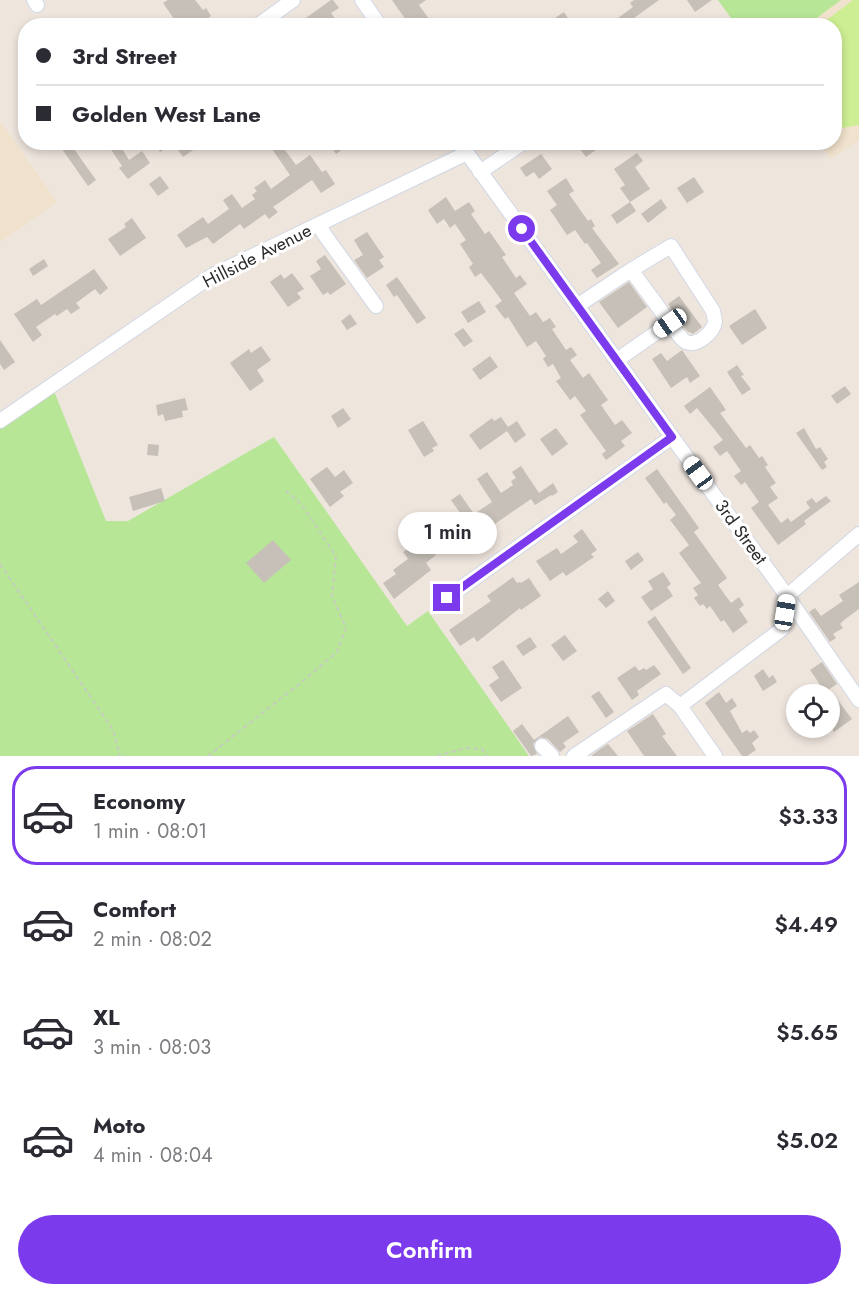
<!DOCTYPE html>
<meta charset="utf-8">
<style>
:root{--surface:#fff;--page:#f2f2f3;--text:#2b2b33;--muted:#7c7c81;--line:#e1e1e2;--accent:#7c3aed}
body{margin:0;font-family:Jost,sans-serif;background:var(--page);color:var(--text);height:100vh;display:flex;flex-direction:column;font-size:22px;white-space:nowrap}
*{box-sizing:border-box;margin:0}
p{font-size:20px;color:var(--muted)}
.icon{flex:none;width:33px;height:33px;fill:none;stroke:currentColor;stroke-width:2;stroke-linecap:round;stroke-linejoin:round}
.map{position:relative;height:756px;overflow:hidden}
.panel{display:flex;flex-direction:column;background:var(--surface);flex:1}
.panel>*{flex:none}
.banner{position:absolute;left:18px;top:18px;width:824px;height:132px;border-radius:24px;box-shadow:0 3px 9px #0003;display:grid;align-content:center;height:132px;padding:0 18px;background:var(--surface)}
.buttons{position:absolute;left:786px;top:684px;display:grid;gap:12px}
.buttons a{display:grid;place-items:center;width:54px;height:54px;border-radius:50%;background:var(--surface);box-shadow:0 3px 9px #0003;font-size:30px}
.end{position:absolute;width:27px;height:27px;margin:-14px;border:8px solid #7c3aed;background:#fff;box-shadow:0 0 0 3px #fff}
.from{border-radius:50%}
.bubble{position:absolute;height:42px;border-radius:21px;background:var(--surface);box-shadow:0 3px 9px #0003;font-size:20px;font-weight:600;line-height:42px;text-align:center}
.car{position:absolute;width:18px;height:36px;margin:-18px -9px;border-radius:8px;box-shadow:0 0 4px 2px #0007;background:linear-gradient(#fff 24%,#345 0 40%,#fff 0 76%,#345 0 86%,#fff 0)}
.banner b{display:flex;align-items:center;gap:21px;height:57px;font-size:22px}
.banner b+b{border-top:2px solid var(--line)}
.banner i{width:15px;height:15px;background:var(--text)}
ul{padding:10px 0 0;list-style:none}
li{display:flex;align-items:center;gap:18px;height:99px;margin:0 12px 9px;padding:0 6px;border:3px solid transparent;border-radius:24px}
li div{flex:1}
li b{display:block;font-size:22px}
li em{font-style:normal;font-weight:600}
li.current{border-color:var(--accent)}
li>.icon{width:54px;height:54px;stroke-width:1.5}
.cta{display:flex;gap:12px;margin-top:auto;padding:12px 18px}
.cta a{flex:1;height:69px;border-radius:36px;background:var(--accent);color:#fff;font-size:24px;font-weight:600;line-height:69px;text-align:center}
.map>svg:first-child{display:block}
.education{fill:#f0e2cc}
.green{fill:#b7e697}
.pitch{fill:#cdee93}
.building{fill:#c6c0b8}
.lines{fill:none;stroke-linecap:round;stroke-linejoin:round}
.minor-casing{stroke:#d2d7e5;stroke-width:16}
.path{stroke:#c8c8c8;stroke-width:1.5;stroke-dasharray:4.5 3;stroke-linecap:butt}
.minor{stroke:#fff;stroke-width:14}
.route{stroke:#7c3aed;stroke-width:8}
.labels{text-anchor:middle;stroke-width:6;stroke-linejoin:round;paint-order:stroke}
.street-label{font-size:18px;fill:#2b2b2b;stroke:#fff}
</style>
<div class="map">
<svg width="859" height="756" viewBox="0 0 859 756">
<rect width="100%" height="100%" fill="#eee5dd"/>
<!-- education -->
<path class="education" d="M718 0H859V140L831 159 819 143 834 142V26L736 25Z
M0 121 57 202 0 242Z"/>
<!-- green -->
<path class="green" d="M718 0H841L807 25H736Z
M52 386 106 521H128L274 437 407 626 428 611 529 756H0V421Z"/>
<!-- pitch -->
<path class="pitch" d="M853 0H859V125L836 129 834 128V26L820 25Z"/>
<!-- building -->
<path class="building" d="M168 0H195L203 10 206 8 211 16 199 25 196 21 190 26H179L163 3Z
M331 0H333L339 8 331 13 340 26H307L303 20Z
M392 0H426L419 5 434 26H410Z
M634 0H659L634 18 640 26H607L633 7 630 3Z
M687 0H712L695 12Z
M564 12 573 26H561L555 18Z
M57 142H69L96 180 88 186Z
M106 142H118L129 160 142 151 150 163 128 179 119 168 122 166Z
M153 142H205L183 157 173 143 160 152Z
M267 142H279L296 165 310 155 322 172 326 170 335 184 321 193 312 180 273 207 278 212 269 219 265 214 244 229 240 224 213 244 207 237 186 248 177 235 203 217 208 224 229 209 223 200 232 194 242 208 255 199 252 195 257 191 254 188 265 180 271 189 290 175Z
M328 142H353L336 154Z
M587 142H607L586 157 579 148Z
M637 153 643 161 635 167 650 189 630 202 620 188 625 185 614 169Z
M541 154 552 169 539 179 534 172 526 177 520 168Z
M160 176 169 188 158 196 149 184Z
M694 177 704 192 687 203 677 188Z
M566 178 574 191 569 194 588 221 591 219 595 226 592 228 619 264 597 278 591 270 601 263 587 243 585 244 575 230 567 235 550 210 557 205 547 191Z
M446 197 455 211 469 202 475 211 471 214 485 234 489 231 506 255 502 257 516 278 520 275 527 284 514 293 530 316 536 312 543 322 550 318 556 327 552 329 566 350 571 347 577 355 570 360 583 378 589 373 608 400 601 405 615 425 622 420 632 433 621 441 625 446 606 460 602 454 606 451 580 415 586 411 575 396 570 400 556 381 561 378 553 364 548 367 543 359 546 356 536 341 527 347 508 317 505 319 495 306 502 301 491 286 481 273 475 277 469 267 473 264 460 244 466 240 455 224 450 228 444 219 437 224 428 210Z
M661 199 667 208 648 223 641 214Z
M630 202 636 211 617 224 611 215Z
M132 218 146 238 120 256 108 239 126 227 124 224Z
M367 232 384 257 379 260 384 267 367 278 354 260 363 255 354 240Z
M325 255 346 284 330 295 328 292 323 295 310 276 321 269 316 261Z
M44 259 48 266 33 276 29 269Z
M94 269 108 288 100 295 95 289 76 303 80 308 71 314 67 309 57 316 55 314 36 327 42 335 33 342 14 314 37 299 41 305Z
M292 273 304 289 297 293 301 298 288 307 270 282 281 274 284 279Z
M397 277 426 318 417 324 397 295 394 297 386 285Z
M629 282 647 307 618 328 599 302Z
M679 296 702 327 693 334 687 331 668 304Z
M479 301 486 312 468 323 461 312Z
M755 309 767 328 742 345 729 326Z
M350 314 357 324 347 330 341 321Z
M463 328 473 341 464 347 454 334Z
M0 340 15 362 4 370 0 364Z
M261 346 271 360 257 370 264 381 250 391 230 363 249 349 251 353Z
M682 350 700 376 690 383 687 377 671 388 652 359 661 353 667 361Z
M490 356 498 367 480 380 472 369Z
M737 365 744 375 741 376 751 389 742 395 727 372Z
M845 386 851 394 837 404 831 396Z
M710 387 726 410 720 413 746 448 750 445 759 458 762 456 768 465 765 467 776 483 770 487 778 498 768 505 781 523 788 518 791 522 810 508 806 502 812 498 816 503 826 496 831 501 804 521 806 524 778 545 751 508 759 502 745 482 741 485 734 476 741 471 727 451 720 456 713 447 723 440 697 408 690 414 684 406Z
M185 398 188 410 182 411 183 417 165 421 163 414 158 416 156 405Z
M343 408 351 419 338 428 331 416Z
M501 417 508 427 517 421 526 435 515 443 507 431 480 450 469 435 492 418 494 421Z
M423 421 438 445 432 448 434 451 424 457 408 430Z
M556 428 568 444 552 456 540 439Z
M804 428 816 449 820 447 828 459 824 462 827 467 822 470 796 433Z
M148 444 159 445 158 456 147 455Z
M521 466 539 493 553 483 558 492 552 496 551 495 535 505 531 499 473 539 477 546 470 551 455 530 460 527 459 524 465 520 451 500 460 494 474 514 492 502 477 479 487 472 501 493 513 485 511 481 516 478 512 472Z
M327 467 335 477 344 470 353 483 340 492 344 496 330 507 310 479Z
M657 469 699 528 694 532 727 578 718 585 731 603 739 597 744 605 739 609 748 622 733 633 724 620 721 622 710 606 707 609 703 604 700 606 694 598 698 595 693 588 701 583 679 553 689 545 670 520 676 515 666 502 664 504 645 478Z
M161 488 165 501 133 511 129 497Z
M582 529 597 550 591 554 594 557 566 576 563 572 550 581 536 561 557 548 561 554 578 542 573 536Z
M420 534 436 555 426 563 431 570 394 599 383 583 396 574 393 570 408 559 403 552 411 547 408 543Z
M273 540 291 560 264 583 246 563Z
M638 552 644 560 631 570 625 561Z
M663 572 671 584 667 587 673 596 651 611 641 597 653 589 648 581Z
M513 577 517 583 520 582 521 583 529 578 541 596 521 610 520 608 477 642 474 637 460 646 449 630 491 601 487 596Z
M859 582V609L844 620 840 624 843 628 833 634 836 638 830 642 809 612 815 608 821 616 843 601 839 595Z
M608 591 615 601 606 608 598 599Z
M655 616 691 668 683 674 647 622Z
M565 635 577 651 563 661 551 645Z
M530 637 537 647 523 656 516 646Z
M503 660 522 688 501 702 489 685 499 678 492 667Z
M822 662 837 684 825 692 810 670Z
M654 665 661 674 637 691 639 695 632 700 617 678 635 666 639 671 644 668 646 670Z
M763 669 769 678 773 675 777 682 763 691 754 676Z
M830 690 852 719 834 732 830 726Z
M599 691 614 712 606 718 591 696Z
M719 692 726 703 732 698 737 706 730 711 742 733 747 730 750 733 754 730 759 737 752 743 756 750 747 756H742L705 703Z
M653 714 666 734 662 736 677 756H644L627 731Z
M568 716 579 732 563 743 566 747 560 752 548 739 540 737 533 744 537 754 531 756 513 731 522 724 534 740Z
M608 744 618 756H591L600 749Z"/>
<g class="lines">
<!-- minor casing -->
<g class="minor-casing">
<path id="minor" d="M34 0 37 5
M362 0 380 26
M257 26 293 0
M459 142 787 596 859 700
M480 172 524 142
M319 224 324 234 376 306
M631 270 671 246 713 311C713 312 715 320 715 321 714 332 697 347 686 342 680 339 674 328 670 323
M577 306 631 270 670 323 617 360
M0 421 213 275 467 153
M787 596 859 534
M447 598 672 437
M542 746 552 756
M574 756 666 694 680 706
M715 756 680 706 782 629 787 596"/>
</g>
<!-- path -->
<path class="path" d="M0 564 113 730 120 756
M208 756 303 681 337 652 346 628 332 596 336 556 302 505 284 489
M437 756 466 748 482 749 487 756"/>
<!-- minor -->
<use href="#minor" class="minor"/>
</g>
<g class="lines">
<!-- route -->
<path class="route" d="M447 598 672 437 522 229"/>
</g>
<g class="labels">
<!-- street labels -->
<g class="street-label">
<text transform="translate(257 256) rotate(-27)" y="6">Hillside Avenue</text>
<text transform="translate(741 532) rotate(54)" y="6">3rd Street</text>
</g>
</g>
</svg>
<div class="buttons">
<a><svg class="icon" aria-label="locate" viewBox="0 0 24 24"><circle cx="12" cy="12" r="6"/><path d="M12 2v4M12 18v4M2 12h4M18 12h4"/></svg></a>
</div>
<i class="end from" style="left:522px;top:229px"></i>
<i class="end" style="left:447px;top:598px"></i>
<div class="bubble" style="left:398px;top:512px;width:99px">1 min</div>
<i class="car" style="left:670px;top:323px;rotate:235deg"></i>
<i class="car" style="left:698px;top:473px;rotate:324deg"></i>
<i class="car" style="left:785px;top:612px;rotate:9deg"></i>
<div class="banner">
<b><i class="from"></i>3rd Street</b>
<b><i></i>Golden West Lane</b>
</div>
</div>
<section class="panel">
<ul>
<li class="current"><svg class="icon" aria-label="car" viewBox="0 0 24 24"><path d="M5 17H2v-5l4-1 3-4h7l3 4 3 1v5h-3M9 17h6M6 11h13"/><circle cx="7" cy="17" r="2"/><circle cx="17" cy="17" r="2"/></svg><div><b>Economy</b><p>1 min · 08:01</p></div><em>$3.33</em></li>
<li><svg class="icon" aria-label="car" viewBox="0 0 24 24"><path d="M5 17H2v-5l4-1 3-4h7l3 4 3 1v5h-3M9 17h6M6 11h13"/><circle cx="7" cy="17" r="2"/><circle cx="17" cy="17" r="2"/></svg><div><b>Comfort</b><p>2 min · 08:02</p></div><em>$4.49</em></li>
<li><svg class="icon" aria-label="car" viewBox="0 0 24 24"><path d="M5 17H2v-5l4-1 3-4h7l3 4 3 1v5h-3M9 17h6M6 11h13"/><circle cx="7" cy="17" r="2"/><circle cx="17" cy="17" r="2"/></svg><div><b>XL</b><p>3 min · 08:03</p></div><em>$5.65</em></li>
<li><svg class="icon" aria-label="car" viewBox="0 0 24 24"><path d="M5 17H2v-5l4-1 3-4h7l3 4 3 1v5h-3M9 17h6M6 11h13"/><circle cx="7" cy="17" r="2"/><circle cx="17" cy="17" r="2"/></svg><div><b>Moto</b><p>4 min · 08:04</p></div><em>$5.02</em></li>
</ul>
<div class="cta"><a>Confirm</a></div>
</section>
